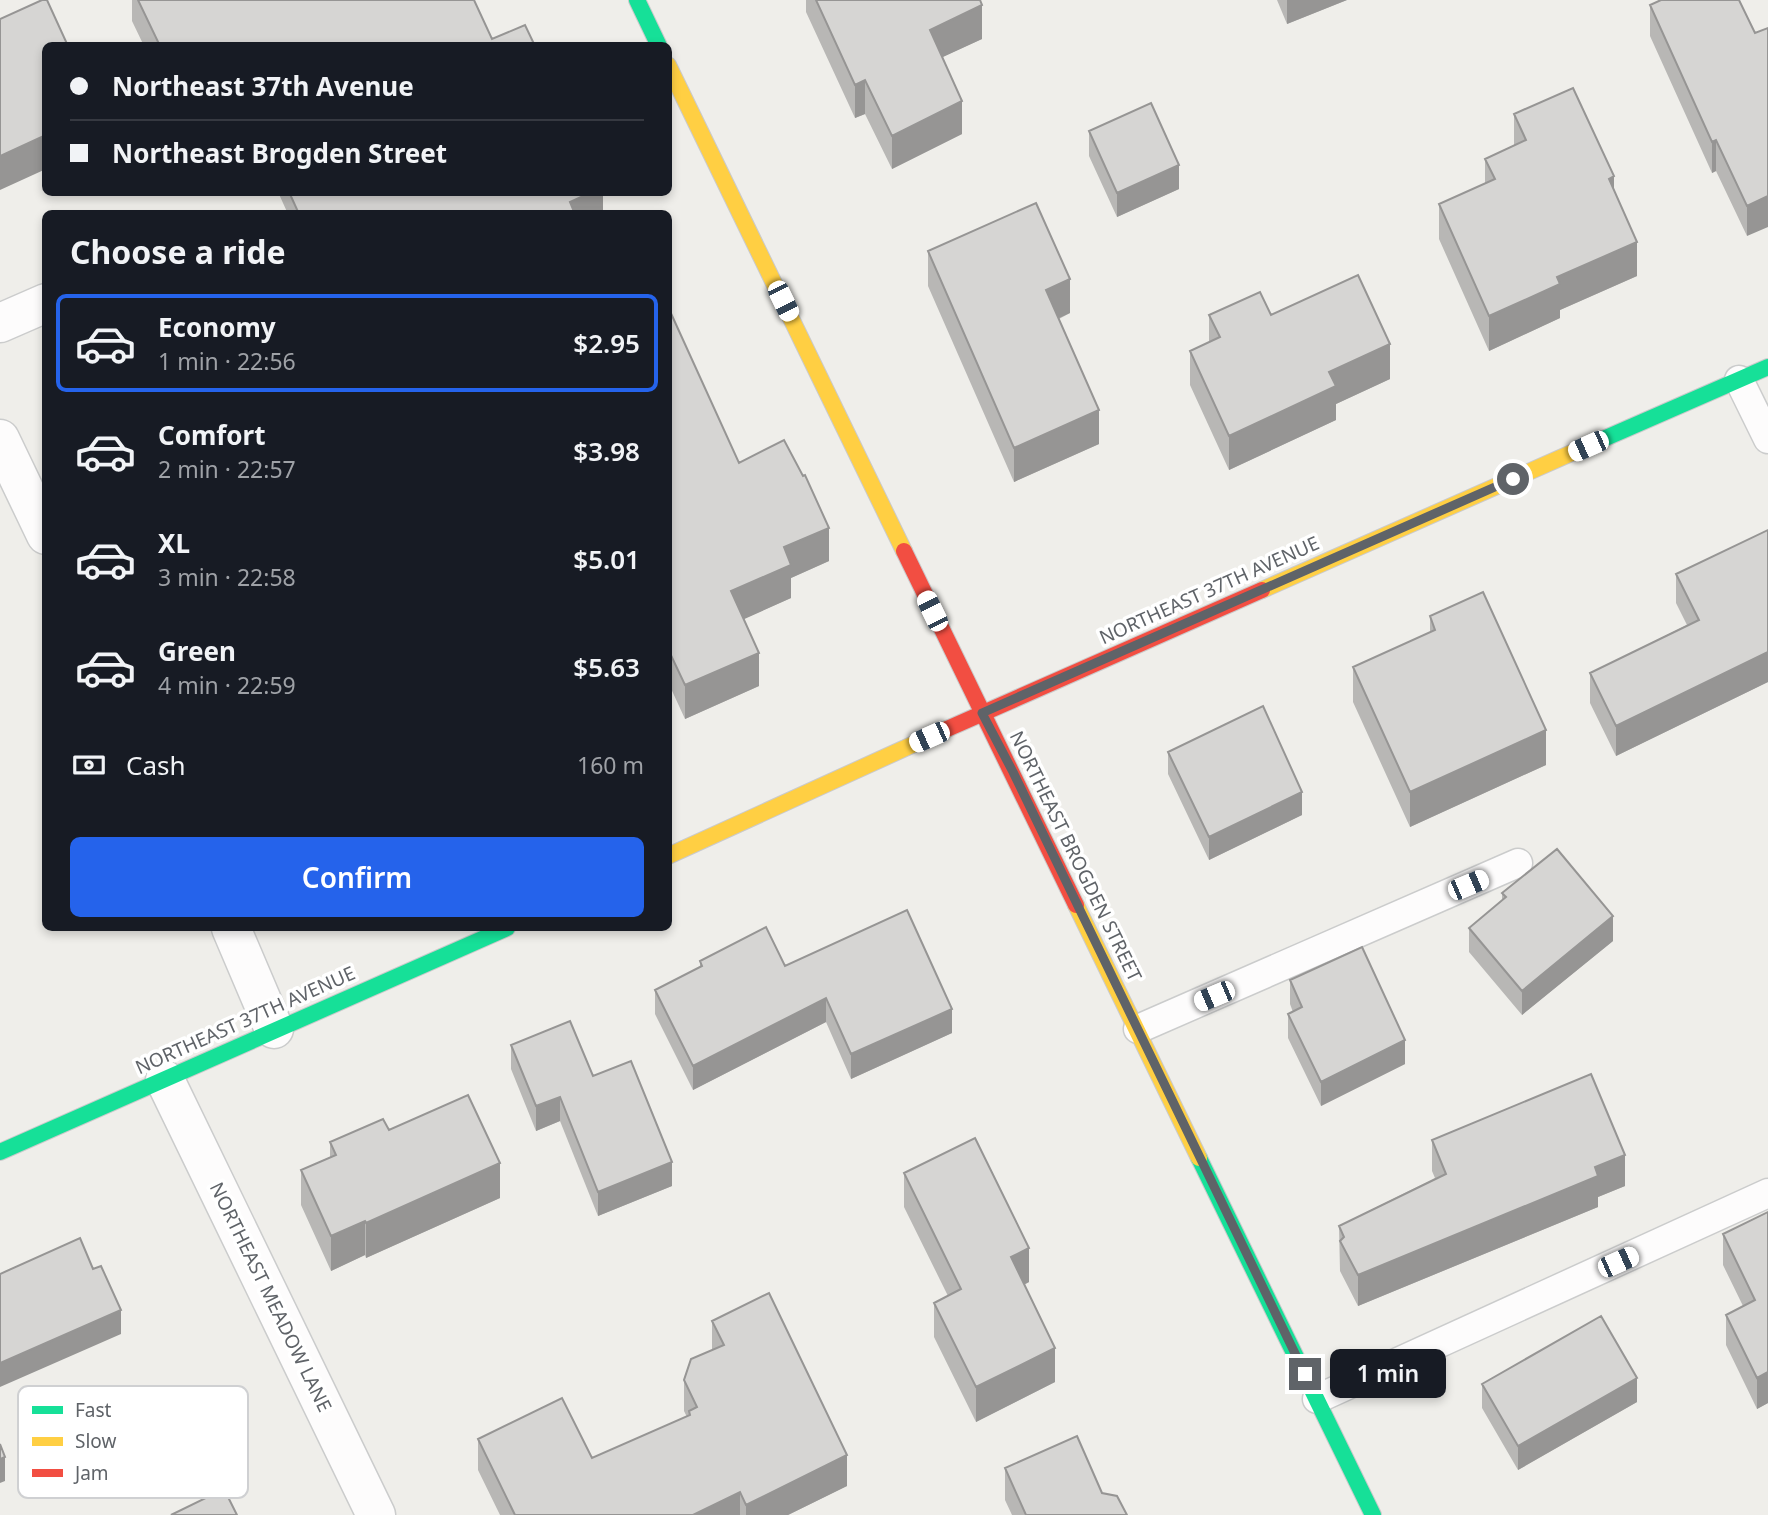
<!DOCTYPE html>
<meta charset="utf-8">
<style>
:root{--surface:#171b24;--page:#242831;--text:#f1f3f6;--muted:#9ea1a6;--line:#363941;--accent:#2563eb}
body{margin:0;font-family:"Noto Sans",sans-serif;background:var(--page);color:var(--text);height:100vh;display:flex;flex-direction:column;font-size:26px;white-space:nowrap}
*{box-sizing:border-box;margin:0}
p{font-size:23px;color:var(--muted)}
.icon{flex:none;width:38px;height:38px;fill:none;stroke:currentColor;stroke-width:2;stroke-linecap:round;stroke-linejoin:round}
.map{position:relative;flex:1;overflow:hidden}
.drawer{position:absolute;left:42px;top:210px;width:630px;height:721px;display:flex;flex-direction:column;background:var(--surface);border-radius:10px;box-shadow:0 4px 10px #0003}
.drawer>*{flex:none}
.top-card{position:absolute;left:42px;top:42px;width:630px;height:154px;border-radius:10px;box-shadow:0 4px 10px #0003;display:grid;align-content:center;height:154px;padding:0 28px;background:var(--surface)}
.end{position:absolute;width:32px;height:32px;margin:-16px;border:9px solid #5f6368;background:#fff;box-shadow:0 0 0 4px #fff}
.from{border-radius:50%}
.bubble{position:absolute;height:49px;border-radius:10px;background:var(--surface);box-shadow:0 4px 10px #0003;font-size:23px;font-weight:600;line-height:49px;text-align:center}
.car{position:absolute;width:21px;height:42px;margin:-21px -10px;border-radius:9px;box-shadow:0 0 5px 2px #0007;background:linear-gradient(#fff 24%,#345 0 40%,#fff 0 76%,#345 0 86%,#fff 0)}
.top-card b{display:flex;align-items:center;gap:24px;height:66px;font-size:26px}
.top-card b+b{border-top:2px solid var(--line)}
.top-card i{width:18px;height:18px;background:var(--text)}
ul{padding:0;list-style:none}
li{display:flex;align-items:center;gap:21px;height:98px;margin:0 14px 10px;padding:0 14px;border:4px solid transparent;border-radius:10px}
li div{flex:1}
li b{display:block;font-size:26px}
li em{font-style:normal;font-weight:600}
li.selected{border-color:var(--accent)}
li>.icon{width:63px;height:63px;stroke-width:1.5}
h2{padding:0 28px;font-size:32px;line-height:84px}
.pay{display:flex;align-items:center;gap:18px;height:77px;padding:0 28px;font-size:26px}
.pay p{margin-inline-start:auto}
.button{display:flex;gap:14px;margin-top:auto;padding:14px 28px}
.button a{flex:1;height:80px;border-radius:10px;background:var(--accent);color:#fff;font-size:28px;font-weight:600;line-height:80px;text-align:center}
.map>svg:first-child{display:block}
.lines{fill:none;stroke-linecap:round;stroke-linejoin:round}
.lane-casing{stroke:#cbcccc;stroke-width:31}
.street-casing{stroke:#cbcccc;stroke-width:41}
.fast-casing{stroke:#cacacb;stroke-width:18}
.slow-casing{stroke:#cacacb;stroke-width:18}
.jam-casing{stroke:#cacacb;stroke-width:18}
.lane{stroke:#fdfcfc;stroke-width:28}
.street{stroke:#fdfcfc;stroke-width:38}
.fast{stroke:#16e098;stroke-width:16}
.slow{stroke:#ffcf43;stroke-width:16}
.jam{stroke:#f24e42;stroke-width:16}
.wall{fill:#b8b7b5}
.shaded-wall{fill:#969594}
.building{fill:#d6d5d3;stroke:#969594;stroke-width:2}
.route{stroke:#5f6368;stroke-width:9}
.labels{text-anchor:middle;stroke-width:7;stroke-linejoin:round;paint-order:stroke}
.street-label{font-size:19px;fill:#5f6368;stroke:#fff}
.key{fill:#fff;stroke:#cfd0d2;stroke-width:2}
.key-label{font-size:19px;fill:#5f6368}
</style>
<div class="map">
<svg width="1768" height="1515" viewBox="0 0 1768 1515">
<rect width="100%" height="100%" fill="#efeeea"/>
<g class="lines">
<!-- lane casing -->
<g class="lane-casing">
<path id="lane" d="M1739 380 1768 439
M1138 1029 1518 863
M1317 1399 1768 1193"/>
</g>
<!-- street casing -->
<g class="street-casing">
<path id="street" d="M0 323 46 303
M0 439 46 535
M231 928 274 1029
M165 1080 376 1515"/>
</g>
<!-- fast casing -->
<g class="fast-casing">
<path id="fast" d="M637 0 659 46
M1585 447 1768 367
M0 1152 507 928
M1199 1158 1373 1515"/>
</g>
<!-- slow casing -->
<g class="slow-casing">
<path id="slow" d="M668 65 904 551
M1262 590 1585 447
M668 856 947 729
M1076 905 1199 1158"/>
</g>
<!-- jam casing -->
<g class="jam-casing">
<path id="jam" d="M904 551 1076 905
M947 729 1262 590"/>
</g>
<!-- lane -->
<use href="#lane" class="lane"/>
<!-- street -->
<use href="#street" class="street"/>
<!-- fast -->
<use href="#fast" class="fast"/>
<!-- slow -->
<use href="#slow" class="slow"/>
<!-- jam -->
<use href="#jam" class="jam"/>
</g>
<!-- wall -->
<path class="wall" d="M132 0H474L492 39 535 46H144L132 21Z
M806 0H980L982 39 942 57 962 134 892 169 865 114 855 118 806 12Z
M1277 0H1347L1287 24Z
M1650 5 1755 33 1747 236 1716 171 1712 173 1650 36Z
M1514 114 1614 192 1637 276 1560 310V318L1489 351 1439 239V204L1485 184V159L1514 145Z
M1089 131 1179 189 1117 217 1089 156Z
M278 192H603V214H288Z
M928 251 1070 313 1059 319 1099 444 1014 482 928 286Z
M669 309 739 463 829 561 791 578V598L743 619 759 686 685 719 668 682Z
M1209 315H1271L1390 379 1336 404V420L1229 470 1190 385V351L1209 342Z
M1768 530V682L1616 756 1590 703V673L1687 625 1676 603V574Z
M1430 616 1546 765 1410 827 1353 702V667L1430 633Z
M1168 752 1302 815 1209 860 1168 774Z
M1502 893 1613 941 1522 1015 1469 952V928L1502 901Z
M700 961 785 966 952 1033 851 1079 826 1022 693 1090 655 1014V990L700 967Z
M1290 980 1405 1064 1321 1106 1288 1038V1014L1293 1012 1290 1004Z
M511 1045 593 1076 672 1186 598 1216 560 1121 536 1131 511 1069Z
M389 1130 500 1198 366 1258 365 1255 331 1271 301 1205V1170L330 1157V1142Z
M1432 1140 1625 1186 1598 1197V1207L1358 1306 1340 1271 1339 1226 1435 1178 1432 1171Z
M904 1173 1029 1282 1024 1285 1055 1382 976 1422 934 1337V1303L948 1296 904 1207Z
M1768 1212V1403L1757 1409 1726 1345V1315L1743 1306 1723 1265V1234Z
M712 1321 847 1486 788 1515H500L478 1470V1439L592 1458 687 1417 684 1411V1380L712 1350Z
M1482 1384 1637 1402 1518 1470 1482 1408Z
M1005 1468 1102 1493 1127 1515H1012L1005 1500Z"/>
<!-- shaded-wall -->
<path class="shaded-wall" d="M1287 0H1347L1287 24Z
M982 5V39L930 63V30Z
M865 80V114L855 118V85Z
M962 101V134L892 169V136Z
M46 135V169L0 190V156Z
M1716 140V171L1712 173V142Z
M1179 165V189L1117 217V193Z
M1614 176V211L1609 179Z
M592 192H603V214H570V202Z
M1768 196V227L1747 236V206Z
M1637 242V276L1560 310V318L1489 351V316L1557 277Z
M1070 279V313L1046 324V290Z
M1390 344V379L1336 404V420L1229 470V436L1329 372Z
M1099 410V444L1014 482V448Z
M829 528V561L791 578V598L731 625V591L784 547Z
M1768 652V682L1616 756V726Z
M759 653V686L685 719V685Z
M1546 730V765L1410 827V792Z
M1302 792V815L1209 860V837Z
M1613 916V941L1522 1015V991Z
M826 998V1022L693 1090V1066Z
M952 1009V1033L851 1079V1054Z
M1405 1040V1064L1321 1106V1082Z
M560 1097V1121L536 1131V1106Z
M1625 1155V1186L1598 1197V1207L1358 1306V1275L1595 1167Z
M672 1162V1186L598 1216V1192Z
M500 1163V1198L366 1258V1223Z
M365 1221V1255L331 1271V1236Z
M1029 1248V1282L1011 1291V1257Z
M121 1310V1334L0 1387V1363Z
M1055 1348V1382L976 1422V1387Z
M1768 1372V1403L1757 1409V1378Z
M1637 1378V1402L1518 1470V1446Z
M847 1455V1486L788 1515H746V1505Z
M5 1457V1481L0 1483V1459Z
M740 1492V1515H693Z"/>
<!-- building -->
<path class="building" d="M42 0H47L68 46H46V135L0 156V19Z
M138 0H474L492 39 525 25 535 46H160Z
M816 0H980L982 5 930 30 962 101 892 136 865 80 855 85Z
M1661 0H1739L1755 33 1768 28V196L1747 206 1716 140 1712 142 1650 5Z
M1573 88 1614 176 1609 179 1637 242 1557 277 1560 284 1489 316 1439 204 1495 179 1485 159 1526 140 1514 114Z
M1151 103 1179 165 1117 193 1089 131Z
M289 192H592L570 202 575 214H299Z
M1036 203 1070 279 1046 290 1099 410 1014 448 928 251Z
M1358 275 1390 344 1329 372 1336 386 1229 436 1190 351 1220 337 1209 315 1260 292 1271 315Z
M669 309 739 463 784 440 803 476 805 475 829 528 784 547 791 565 731 591 759 653 685 685 668 649Z
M1768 530V652L1616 726 1590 673 1699 620 1676 574Z
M1483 592 1546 730 1410 792 1353 667 1435 630 1430 616Z
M1263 706 1302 792 1209 837 1168 752Z
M1557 849 1613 916 1522 991 1469 928 1506 897 1502 893Z
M907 910 952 1009 851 1054 826 998 693 1066 655 990 702 966 700 961 766 927 785 966Z
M1362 947 1405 1040 1321 1082 1288 1014 1302 1007 1290 980Z
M570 1021 593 1076 631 1061 672 1162 598 1192 560 1097 536 1106 511 1045Z
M1591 1074 1625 1155 1595 1167 1598 1176 1358 1275 1340 1241 1344 1237 1339 1226 1446 1174 1432 1140Z
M468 1095 500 1163 366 1223 365 1221 331 1236 301 1170 336 1155 330 1142 383 1119 389 1130Z
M975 1138 1029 1248 1011 1257 1055 1348 976 1387 934 1303 961 1289 904 1173Z
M1768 1212V1372L1757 1378 1726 1315 1755 1300 1723 1234Z
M80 1238 93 1269 101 1266 121 1310 0 1363V1274Z
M769 1293 847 1455 746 1505 740 1492 693 1515H515L478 1439 562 1398 592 1458 690 1415 689 1411 697 1407 684 1380 691 1359 724 1345 712 1321Z
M1601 1316 1637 1378 1518 1446 1482 1384Z
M1077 1436 1102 1493 1117 1496 1127 1515H1026L1005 1468Z
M0 1444 5 1457 0 1459Z
M224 1489 237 1515H171Z"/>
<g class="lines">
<!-- route -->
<path class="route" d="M1305 1374 1013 772 982 713 1513 479"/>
</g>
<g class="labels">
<!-- street labels -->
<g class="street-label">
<text transform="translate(1209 590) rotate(-24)" y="7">NORTHEAST 37TH AVENUE</text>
<text transform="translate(1076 856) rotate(64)" y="7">NORTHEAST BROGDEN STREET</text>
<text transform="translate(245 1020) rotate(-24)" y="7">NORTHEAST 37TH AVENUE</text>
<text transform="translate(271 1297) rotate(64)" y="7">NORTHEAST MEADOW LANE</text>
</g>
</g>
<!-- legend -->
<rect x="18" y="1386" width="230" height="112" rx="10" class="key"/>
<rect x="32" y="1406" width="31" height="8" fill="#16e098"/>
<rect x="32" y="1437" width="31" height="9" fill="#ffcf43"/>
<rect x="32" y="1469" width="31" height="8" fill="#f24e42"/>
<g class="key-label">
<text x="75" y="1417">Fast</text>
<text x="75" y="1448">Slow</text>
<text x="75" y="1480">Jam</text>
</g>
</svg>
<i class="end from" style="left:1513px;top:479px"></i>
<i class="end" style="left:1305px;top:1374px"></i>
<div class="bubble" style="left:1330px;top:1349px;width:116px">1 min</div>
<i class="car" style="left:783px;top:301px;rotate:154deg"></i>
<i class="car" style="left:1588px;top:446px;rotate:246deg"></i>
<i class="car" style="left:932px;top:611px;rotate:334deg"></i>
<i class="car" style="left:929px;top:737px;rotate:246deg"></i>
<i class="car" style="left:1468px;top:885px;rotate:67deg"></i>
<i class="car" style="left:1214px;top:996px;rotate:247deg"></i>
<i class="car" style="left:1618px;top:1262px;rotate:66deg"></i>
<div class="top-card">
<b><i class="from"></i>Northeast 37th Avenue</b>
<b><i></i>Northeast Brogden Street</b>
</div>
<section class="drawer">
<h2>Choose a ride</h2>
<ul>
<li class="selected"><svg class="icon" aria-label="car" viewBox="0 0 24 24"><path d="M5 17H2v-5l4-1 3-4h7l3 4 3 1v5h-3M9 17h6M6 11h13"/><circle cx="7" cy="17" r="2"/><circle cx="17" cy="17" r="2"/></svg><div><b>Economy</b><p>1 min · 22:56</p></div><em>$2.95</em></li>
<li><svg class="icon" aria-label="car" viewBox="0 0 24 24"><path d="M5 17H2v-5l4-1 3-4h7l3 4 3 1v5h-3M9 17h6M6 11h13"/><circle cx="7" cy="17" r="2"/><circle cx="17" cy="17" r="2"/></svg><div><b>Comfort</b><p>2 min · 22:57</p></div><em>$3.98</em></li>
<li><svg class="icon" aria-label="car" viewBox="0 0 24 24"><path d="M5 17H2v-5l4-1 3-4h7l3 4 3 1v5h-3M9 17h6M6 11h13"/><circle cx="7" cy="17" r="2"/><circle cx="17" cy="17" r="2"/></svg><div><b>XL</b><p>3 min · 22:58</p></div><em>$5.01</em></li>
<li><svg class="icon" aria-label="car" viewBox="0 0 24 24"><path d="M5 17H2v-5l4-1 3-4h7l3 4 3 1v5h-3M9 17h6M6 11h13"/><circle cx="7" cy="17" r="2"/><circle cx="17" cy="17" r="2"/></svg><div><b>Green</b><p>4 min · 22:59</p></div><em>$5.63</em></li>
</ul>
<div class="pay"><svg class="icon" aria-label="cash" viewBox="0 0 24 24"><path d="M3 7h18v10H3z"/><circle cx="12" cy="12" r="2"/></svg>Cash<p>160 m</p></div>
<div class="button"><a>Confirm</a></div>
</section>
</div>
